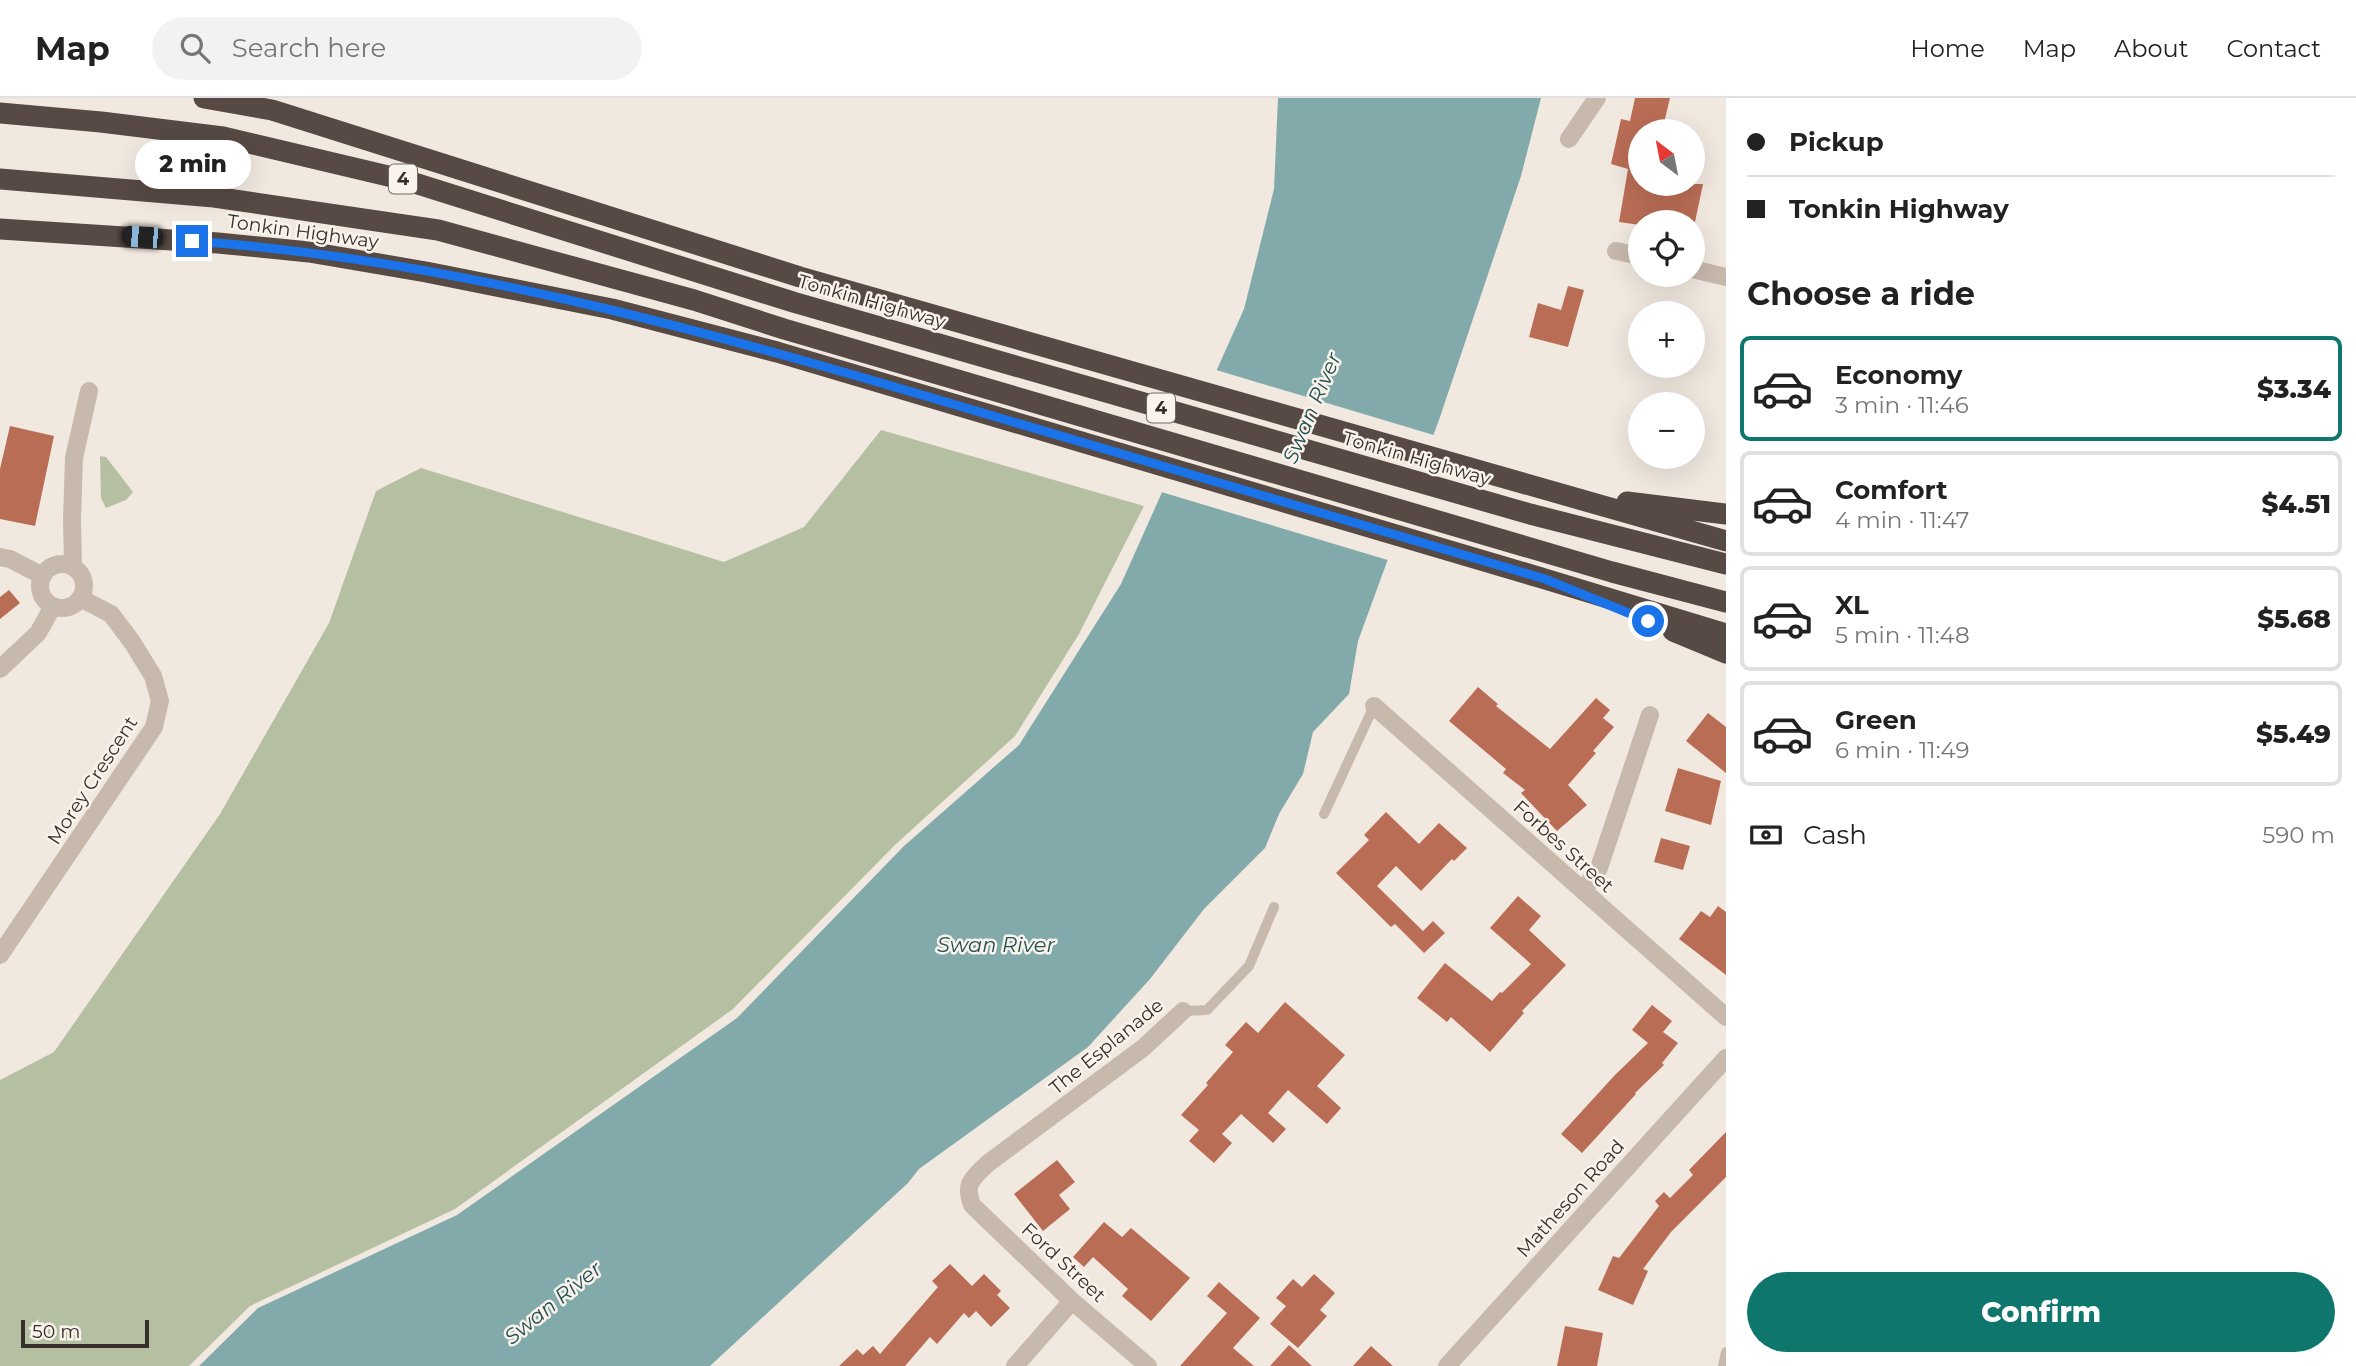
<!DOCTYPE html>
<meta charset="utf-8">
<style>
:root{--surface:#fff;--page:#f2f2f2;--text:#222;--muted:#767676;--line:#e0e0e0;--accent:#0f766e}
body{margin:0;font-family:Montserrat,sans-serif;background:var(--page);color:var(--text);height:100vh;display:flex;flex-direction:column;font-size:26px;white-space:nowrap}
*{box-sizing:border-box;margin:0}
p{font-size:23px;color:var(--muted)}
.icon{flex:none;width:38px;height:38px;fill:none;stroke:currentColor;stroke-width:2;stroke-linecap:round;stroke-linejoin:round}
.map{position:relative;flex:1;overflow:hidden}
.details{display:flex;flex-direction:column;background:var(--surface);width:630px}
.details>*{flex:none}
.banner{display:grid;align-content:center;height:154px;padding:0 21px;background:var(--surface)}
.needle{width:46px;rotate:328deg}
.tools{position:absolute;left:1628px;top:21px;display:grid;gap:14px}
.tools a{display:grid;place-items:center;width:77px;height:77px;border-radius:50%;background:var(--surface);box-shadow:0 7px 28px #0002;font-size:35px}
.scale{position:absolute;left:21px;bottom:18px;width:128px;box-sizing:border-box;padding-left:7px;border:4px solid #372f2b;border-top:0;font-size:19px;line-height:24px;white-space:nowrap;color:#372f2b;-webkit-text-stroke:5px #f9f3ec;paint-order:stroke}
.end{position:absolute;width:32px;height:32px;margin:-16px;border:9px solid #1a73e8;background:#fff;box-shadow:0 0 0 4px #fff}
.from{border-radius:50%}
.bubble{position:absolute;height:49px;border-radius:24px;background:var(--surface);box-shadow:0 7px 28px #0002;font-size:23px;font-weight:800;line-height:49px;text-align:center}
.car{position:absolute;width:21px;height:42px;margin:-21px -10px;border-radius:9px;box-shadow:0 0 5px 2px #0007;background:linear-gradient(#222 24%,#8ab4d8 0 40%,#222 0 76%,#8ab4d8 0 86%,#222 0)}
.banner b{display:flex;align-items:center;gap:24px;height:66px;font-size:26px}
.banner b+b{border-top:2px solid var(--line)}
.banner i{width:18px;height:18px;background:var(--text)}
ul{padding:0;list-style:none}
li{display:flex;align-items:center;gap:21px;height:105px;margin:0 14px 10px;padding:0 7px;border:4px solid var(--line);border-radius:10px}
li div{flex:1}
li b{display:block;font-size:26px}
li em{font-style:normal;font-weight:800}
li.current{border-color:var(--accent)}
li>.icon{width:63px;height:63px;stroke-width:1.5}
h2{padding:0 21px;font-size:32px;line-height:84px}
.pay{display:flex;align-items:center;gap:18px;height:77px;padding:0 21px;font-size:26px}
.pay p{margin-inline-start:auto}
.cta{display:flex;gap:14px;margin-top:auto;padding:14px 21px}
.cta a{flex:1;height:80px;border-radius:42px;background:var(--accent);color:#fff;font-size:28px;font-weight:800;line-height:80px;text-align:center}
header{display:flex;align-items:center;gap:42px;box-sizing:border-box;height:98px;padding:0 35px;background:var(--surface);border-bottom:2px solid var(--line)}
header strong{font-size:33px}
nav{display:flex;gap:38px;margin-inline-start:auto;font-size:24px}
.search{width:490px;height:63px;background:var(--page);display:flex;align-items:center;gap:18px;box-sizing:border-box;padding:0 24px;border-radius:38px;color:var(--muted);font-size:26px}
main{display:flex;flex:1;min-height:0}
.map>svg:first-child{display:block}
.green{fill:#b5bfa1}
.water{fill:#82aaab}
.pier{fill:#f1e9e0}
.building{fill:#ba6d55}
.lines{fill:none;stroke-linecap:round;stroke-linejoin:round}
.service{stroke:#c8b9ad;stroke-width:10}
.minor{stroke:#c8b9ad;stroke-width:18}
.motorway{stroke:#574943;stroke-width:21}
.route{stroke:#1a73e8;stroke-width:9}
.labels{text-anchor:middle;stroke-width:5;stroke-linejoin:round;paint-order:stroke}
.shield{fill:#f9f3ec;stroke:#716a65;stroke-width:2}
.shield-label{font-size:18px;font-weight:bold;fill:#372f2b}
.street-label{font-size:19px;fill:#372f2b;stroke:#f9f3ec}
.water-label{font-size:21px;font-style:italic;fill:#245255;stroke:#f9f3ec}
</style>
<header>
<strong>Map</strong>
<div class="search"><svg class="icon" aria-label="search" viewBox="0 0 24 24"><circle cx="10" cy="10" r="6"/><path d="M15 15l6 6"/></svg>Search here</div>
<nav><a>Home</a><a>Map</a><a>About</a><a>Contact</a></nav>
</header>
<main>
<div class="map">
<svg width="1726" height="1268" viewBox="0 0 1726 1268">
<rect width="100%" height="100%" fill="#f1e9e0"/>
<!-- green -->
<path class="green" d="M881 332 1144 408 1079 536 1015 638 896 746 733 911 455 1111 250 1208 189 1268H0V982L54 954 220 716 329 525 376 393 421 370 724 464 804 429Z
M100 358 106 359 133 394 126 402 106 410 101 400Z"/>
<!-- water -->
<path class="water" d="M1278 0H1541L1521 78 1440 319 1358 543 1349 596 1313 634 1303 676 1279 716 1265 750 1204 811 1150 881 1088 949 919 1071 908 1085 710 1268H199L258 1210 457 1117 737 920 904 748 1019 647 1121 486 1244 211 1274 91Z"/>
<!-- pier -->
<path class="pier" d="M1213 271 1437 338 1391 463 1158 393Z"/>
<!-- building -->
<path class="building" d="M1635 0H1670L1662 33H1640V86L1671 91 1672 86H1703L1695 124H1640V127L1619 124 1628 71 1611 66 1621 21 1630 23Z
M1568 188 1584 192 1568 249 1529 239 1538 205 1561 212Z
M10 328 54 338 35 428 0 421V371Z
M9 492 20 505 0 521V499Z
M1478 589 1498 606 1496 608 1550 651 1596 600 1610 612 1603 620 1614 629 1593 653 1596 655 1568 687 1587 707 1557 733 1521 695 1525 692 1503 675 1506 671 1449 623Z
M1708 615 1726 629V675L1686 643Z
M1678 670 1721 683 1711 727 1665 713Z
M1386 714 1419 746 1439 725 1467 750 1454 763 1452 761 1421 793 1396 768 1377 788 1423 833 1433 823 1445 835 1424 855 1395 826 1391 829 1336 775 1369 742 1364 737Z
M1661 740 1690 748 1683 772 1654 764Z
M1518 798 1541 818 1529 832 1566 867 1522 913 1524 915 1490 954 1451 919 1447 924 1417 900 1445 865 1492 903 1500 894 1502 895 1531 866 1490 830Z
M1718 808 1726 814V877L1679 841 1701 813 1710 819Z
M1285 904 1345 957 1317 988 1341 1010 1327 1026 1288 992 1268 1015 1286 1031 1273 1045 1241 1016 1222 1036 1232 1045 1214 1065 1189 1043 1199 1032 1181 1017 1208 987 1206 985 1233 954 1225 947 1246 924 1258 935Z
M1652 907 1672 923 1663 934 1678 945 1662 965 1664 967 1635 995 1636 996 1582 1055 1561 1036 1615 977 1648 945 1632 932Z
M1726 1034V1079L1671 1134 1643 1171 1648 1173 1633 1207 1598 1192 1613 1158 1619 1160 1659 1108 1655 1103 1664 1094 1670 1100 1693 1077 1689 1072Z
M1057 1062 1075 1084 1059 1097 1070 1111 1043 1133 1014 1096Z
M1104 1124 1122 1139 1131 1130 1190 1180 1151 1223 1122 1198 1128 1191 1093 1159 1084 1169 1073 1159Z
M950 1166 972 1188 984 1176 1001 1193 997 1197 1010 1210 991 1229 976 1213 969 1220 964 1215 937 1246 930 1239 905 1268H839L857 1251 863 1257 873 1248 880 1256 938 1189 932 1183Z
M1314 1176 1335 1195 1320 1212 1327 1218 1298 1250 1270 1226 1286 1208 1276 1200 1293 1181 1302 1189Z
M1219 1184 1260 1220 1233 1250 1254 1268H1180L1227 1215 1207 1198Z
M1565 1228 1603 1235 1597 1268H1557Z
M1289 1247 1312 1268H1270Z
M1371 1248 1393 1268H1353Z"/>
<g class="lines">
<!-- service -->
<path class="service" d="M1324 716 1374 608
M1183 913 1207 912 1249 868 1274 809
M1723 1268 1726 1254"/>
<!-- minor -->
<path class="minor" d="M1569 41 1597 0
M1616 153 1640 158
M1692 171 1726 179
M0 459 10 461 43 478
M40 488a22 22 0 1 1 44 0a22 22 0 1 1-44 0Z
M73 469 72 421 74 360 89 293
M0 571 38 535 53 508
M1374 608 1726 919
M1583 793 1599 770 1650 617
M0 857 154 629 160 603 153 578 132 544 111 516 80 500
M1015 1268 1072 1203
M1148 1268 1072 1203 972 1107C964 1085 972 1081 987 1066L1143 950 1183 913
M1447 1268 1726 960"/>
<!-- motorway -->
<path class="motorway" d="M204 0 272 12 800 179 1726 443
M0 15 101 24 223 39 405 82 793 204 1530 416 1726 466
M0 81 214 99 438 132 694 202 784 231 1612 474 1726 504
M0 131 218 145 309 154 426 174 612 211 777 254 1545 481 1726 536
M1627 404 1726 416
M1673 533 1726 555"/>
</g>
<g class="lines">
<!-- route -->
<path class="route" d="M192 143C447 161 695 230 939 302 1141 361 1343 422 1545 481L1648 523"/>
</g>
<g class="labels">
<!-- shield labels -->
<g class="shield">
<rect x="389" y="66.5" width="28" height="29" rx="5"/>
<rect x="1147" y="295.5" width="28" height="29" rx="5"/>
</g>
<g class="shield-label">
<text x="403" y="87">4</text>
<text x="1161" y="316">4</text>
</g>
<!-- street labels -->
<g class="street-label">
<text transform="translate(303 133) rotate(8)" y="7">Tonkin Highway</text>
<text transform="translate(872 203) rotate(16)" y="7">Tonkin Highway</text>
<text transform="translate(1417 360) rotate(16)" y="7">Tonkin Highway</text>
<text transform="translate(92 682) rotate(-57)" y="7">Morey Crescent</text>
<text transform="translate(1564 748) rotate(42)" y="7">Forbes Street</text>
<text transform="translate(1106 948) rotate(-39)" y="7">The Esplanade</text>
<text transform="translate(1570 1100) rotate(-48)" y="7">Matheson Road</text>
<text transform="translate(1064 1164) rotate(43)" y="7">Ford Street</text>
</g>
<!-- water labels -->
<g class="water-label">
<text transform="translate(1312 310) rotate(-67)" y="7">Swan River</text>
<text x="996" y="854">Swan River</text>
<text transform="translate(553 1205) rotate(-39)" y="7">Swan River</text>
</g>
</g>
</svg>
<div class="tools">
<a><svg class="needle" viewBox="-14 -14 28 28"><path d="M0-13l5 13h-10z" fill="#e53935"/><path d="M0 13l5-13h-10z" fill="#767676"/></svg></a>
<a><svg class="icon" aria-label="locate" viewBox="0 0 24 24"><circle cx="12" cy="12" r="6"/><path d="M12 2v4M12 18v4M2 12h4M18 12h4"/></svg></a>
<a>+</a>
<a>−</a>
</div>
<div class="scale">50 m</div>
<i class="end from" style="left:1648px;top:523px"></i>
<i class="end" style="left:192px;top:143px"></i>
<div class="bubble" style="left:135px;top:42px;width:116px">2 min</div>
<i class="car" style="left:142px;top:139px;rotate:274deg"></i>
</div>
<section class="details">
<div class="banner">
<b><i class="from"></i>Pickup</b>
<b><i></i>Tonkin Highway</b>
</div>
<h2>Choose a ride</h2>
<ul>
<li class="current"><svg class="icon" aria-label="car" viewBox="0 0 24 24"><path d="M5 17H2v-5l4-1 3-4h7l3 4 3 1v5h-3M9 17h6M6 11h13"/><circle cx="7" cy="17" r="2"/><circle cx="17" cy="17" r="2"/></svg><div><b>Economy</b><p>3 min · 11:46</p></div><em>$3.34</em></li>
<li><svg class="icon" aria-label="car" viewBox="0 0 24 24"><path d="M5 17H2v-5l4-1 3-4h7l3 4 3 1v5h-3M9 17h6M6 11h13"/><circle cx="7" cy="17" r="2"/><circle cx="17" cy="17" r="2"/></svg><div><b>Comfort</b><p>4 min · 11:47</p></div><em>$4.51</em></li>
<li><svg class="icon" aria-label="car" viewBox="0 0 24 24"><path d="M5 17H2v-5l4-1 3-4h7l3 4 3 1v5h-3M9 17h6M6 11h13"/><circle cx="7" cy="17" r="2"/><circle cx="17" cy="17" r="2"/></svg><div><b>XL</b><p>5 min · 11:48</p></div><em>$5.68</em></li>
<li><svg class="icon" aria-label="car" viewBox="0 0 24 24"><path d="M5 17H2v-5l4-1 3-4h7l3 4 3 1v5h-3M9 17h6M6 11h13"/><circle cx="7" cy="17" r="2"/><circle cx="17" cy="17" r="2"/></svg><div><b>Green</b><p>6 min · 11:49</p></div><em>$5.49</em></li>
</ul>
<div class="pay"><svg class="icon" aria-label="cash" viewBox="0 0 24 24"><path d="M3 7h18v10H3z"/><circle cx="12" cy="12" r="2"/></svg>Cash<p>590 m</p></div>
<div class="cta"><a>Confirm</a></div>
</section>
</main>
